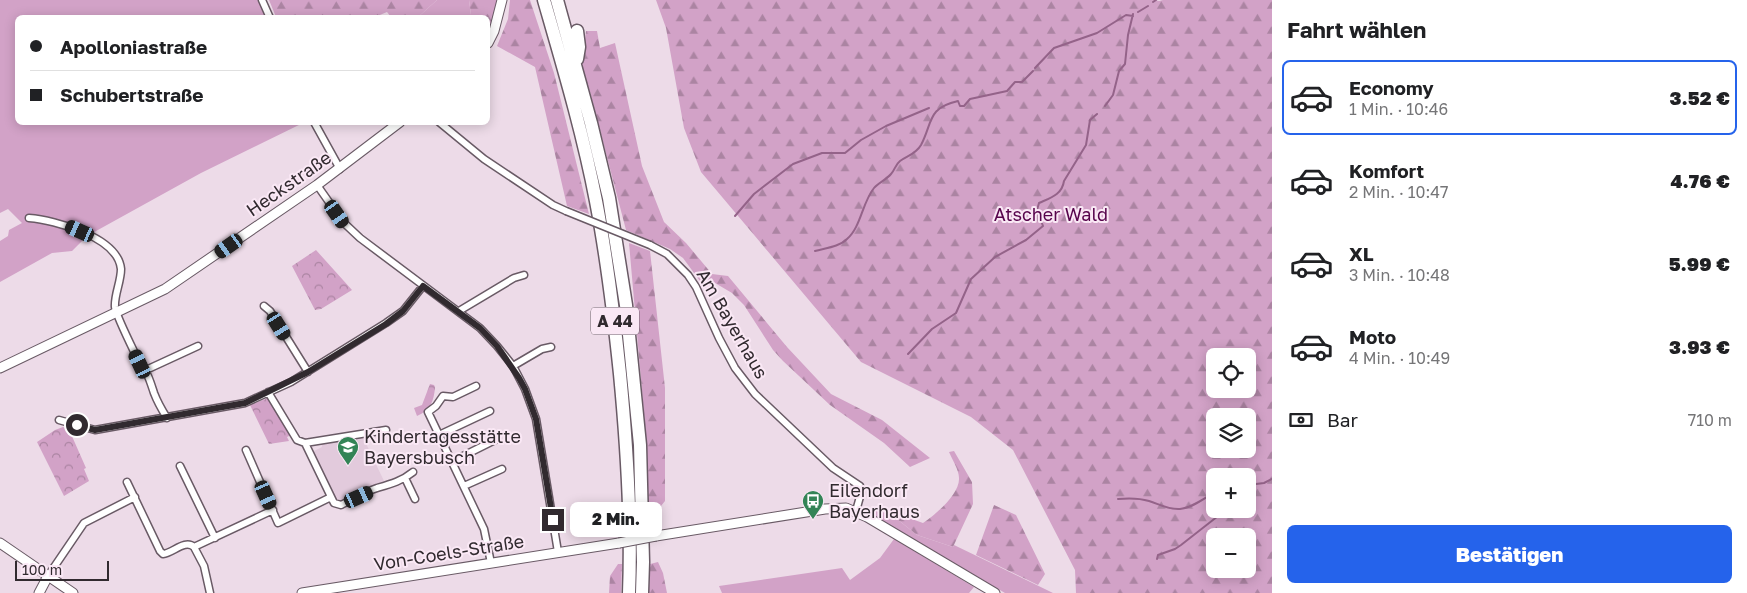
<!DOCTYPE html>
<html lang="de">
<meta charset="utf-8">
<style>
:root{--surface:#fff;--page:#f2f2f2;--text:#202124;--muted:#757577;--line:#e0e0e0;--accent:#2563eb}
body{margin:0;font-family:"Golos Text",sans-serif;background:var(--page);color:var(--text);height:100vh;display:flex;flex-direction:column;font-size:19px;white-space:nowrap}
*{box-sizing:border-box;margin:0}
p{font-size:16px;color:var(--muted)}
.icon{flex:none;width:28px;height:28px;fill:none;stroke:currentColor;stroke-width:2;stroke-linecap:round;stroke-linejoin:round}
.map{position:relative;flex:1;overflow:hidden}
.sheet{display:flex;flex-direction:column;background:var(--surface);width:475px}
.sheet>*{flex:none}
.guide{position:absolute;left:15px;top:15px;width:475px;height:110px;border-radius:8px;box-shadow:0 2px 12px #0003;display:grid;align-content:center;height:110px;padding:0 15px;background:var(--surface)}
.tools{position:absolute;left:1206px;top:348px;display:grid;gap:10px}
.tools a{display:grid;place-items:center;width:50px;height:50px;border-radius:8px;background:var(--surface);box-shadow:0 2px 12px #0003;font-size:25px}
.scale{position:absolute;left:15px;bottom:12px;width:94px;box-sizing:border-box;padding-left:5px;border:2px solid #312a2f;border-top:0;font-size:14px;line-height:18px;white-space:nowrap;color:#312a2f;-webkit-text-stroke:4px #fae8f5;paint-order:stroke}
.end{position:absolute;width:22px;height:22px;margin:-11px;border:6px solid #312a2f;background:#fff;box-shadow:0 0 0 2px #fff}
.from{border-radius:50%}
.bubble{position:absolute;height:35px;border-radius:8px;background:var(--surface);box-shadow:0 2px 12px #0003;font-size:16px;font-weight:800;line-height:35px;text-align:center}
.car{position:absolute;width:15px;height:30px;margin:-15px -8px;border-radius:6px;box-shadow:0 0 4px 1px #0007;background:linear-gradient(#222 24%,#8ab4d8 0 40%,#222 0 76%,#8ab4d8 0 86%,#222 0)}
.guide b{display:flex;align-items:center;gap:18px;height:48px;font-size:19px}
.guide b+b{border-top:1px solid var(--line)}
.guide i{width:12px;height:12px;background:var(--text)}
ul{padding:0;list-style:none}
li{display:flex;align-items:center;gap:15px;height:75px;margin:0 10px 8px;padding:0 5px;border:2px solid transparent;border-radius:8px}
li div{flex:1}
li b{display:block;font-size:19px}
li em{font-style:normal;font-weight:800}
li.active{border-color:var(--accent)}
li>.icon{width:45px;height:45px;stroke-width:1.5}
h2{padding:0 15px;font-size:22px;line-height:60px}
.pay{display:flex;align-items:center;gap:12px;height:55px;padding:0 15px;font-size:19px}
.pay p{margin-inline-start:auto}
.action{display:flex;gap:10px;margin-top:auto;padding:10px 15px}
.action a{flex:1;height:58px;border-radius:8px;background:var(--accent);color:#fff;font-size:20px;font-weight:800;line-height:58px;text-align:center}
main{display:flex;flex:1;min-height:0}
.map>svg:first-child{display:block}
.built{fill:#e2cadc}
.grass{fill:#d2a2c7}
.forest{fill:url(#forest-firs);fill-rule:evenodd}
.park{fill:url(#park-crowns)}
.lines{fill:none;stroke-linecap:round;stroke-linejoin:round}
.stream{stroke:#946389;stroke-width:2}
.street-casing{stroke:#695a65;stroke-width:9}
.secondary-casing{stroke:#695a65;stroke-width:11}
.highway-casing{stroke:#695a65;stroke-width:15}
.street{stroke:#fff;stroke-width:6}
.secondary{stroke:#fff;stroke-width:9}
.highway{stroke:#fff;stroke-width:12}
.street-bridge-casing{stroke:#695a65;stroke-width:9;stroke-linecap:butt}
.secondary-bridge-casing{stroke:#695a65;stroke-width:11;stroke-linecap:butt}
.street-bridge{stroke:#fff;stroke-width:6}
.secondary-bridge{stroke:#fff;stroke-width:9}
.route{stroke:#312a2f;stroke-width:6}
.labels{text-anchor:middle;stroke-width:4;stroke-linejoin:round;paint-order:stroke}
.shield{fill:#fae8f5;stroke:#6d636a;stroke-width:1}
.shield-label{font-size:16px;font-weight:bold;fill:#312a2f}
.street-label{font-size:18px;fill:#312a2f;stroke:#fae8f5}
.park-label{font-size:18px;fill:#57044c;stroke:#fae8f5}
.poi-label{font-size:18px;fill:#312a2f;stroke:#fae8f5;text-anchor:start}
</style>
<main>
<div class="map">
<svg width="1272" height="593" viewBox="0 0 1272 593">
<defs>
<pattern id="forest-firs" width="22" height="20" patternUnits="userSpaceOnUse" patternTransform="scale(1.25)"><rect width="22" height="20" fill="#d2a2c7"/><path d="M5 1l3.5 6h-7zM16 11l3.5 6h-7z" fill="#ab84a2"/></pattern>
<pattern id="park-crowns" width="20" height="18" patternUnits="userSpaceOnUse" patternTransform="scale(1.25)"><rect width="20" height="18" fill="#d2a2c7"/><path d="M2 6a3 3 0 1 1 6 0M12 15a3 3 0 1 1 6 0" fill="none" stroke="#ab84a2"/></pattern>
</defs>
<rect width="100%" height="100%" fill="#eddbe8"/>
<!-- built -->
<path class="built" d="M362 435 384 481 338 502 312 452 322 447 321 442Z"/>
<!-- grass -->
<path class="grass" d="M0 0H258L267 17 18 18V122L303 123 201 173 87 236 72 251 52 253 0 282V241L8 236 9 230 22 223 8 209 0 213Z
M437 0H469L471 15 470 18H417Z
M873 509 892 515 917 535 953 547 954 545 1053 593H1005L868 512Z
M894 539 974 587 969 593H722L719 586 842 568 850 580 880 558Z"/>
<!-- forest -->
<path class="forest" d="M269 0H437L417 18 391 17 387 12 375 17H276Z
M469 0H497L496 13 488 35V18L470 17 471 15Z
M510 0H530L554 73 589 214 567 206 535 67 497 46 508 19Z
M656 0H1155L1159 1 1163 0H1272V593H1076L1075 570 1013 450 971 417 861 362 701 172 684 128 666 28ZM1215 356H1248V389H1215ZM1215 416H1248V449H1215ZM1215 476H1248V509H1215ZM1215 536H1248V569H1215Z
M586 31H597L600 48 615 43 642 166 664 222 686 243 712 274 728 276 787 347 831 394 882 420 930 458 910 467 884 443 830 405 783 361 773 350 744 305 732 293 715 283 705 288 683 258 670 249 626 230 590 92 582 68Z
M629 243 650 251 665 388V501L656 512 648 513 645 425Z
M954 451 972 482 973 504 953 547 917 535 892 515V512L923 523C935 515 960 494 959 478 959 470 952 459 949 452Z
M994 505 1016 515 1045 574 1038 585 976 555Z
M658 562 663 573 667 593H649L650 564Z
M618 564H622L621 593H609L610 576Z"/>
<!-- park -->
<path class="park" d="M316 250 352 290 321 309 315 310 292 266Z
M430 384 434 385 435 387C434 402 430 410 417 416L414 408 422 405Z
M268 398 291 435 287 437 289 441 269 444 250 405Z
M63 427 72 430 71 434 86 468 84 469 89 481 64 496 37 442 55 430Z"/>
<g class="lines">
<!-- stream -->
<path class="stream" d="M1153 2 1156 0
M1138 12 1148 6
M1035 68 1054 48 1097 33 1126 15 1133 16
M1105 106 1113 95 1119 71 1125 64 1128 35 1133 14
M735 216 754 194 793 164 822 153H845L861 140 886 126 929 108
M815 251C825 248 839 247 847 239 861 227 862 203 874 188 878 183 886 180 891 174 895 170 895 165 900 161 907 156 916 154 921 145 933 122 927 108 958 101L960 106H964L970 99 1007 91 1015 82H1022L1033 71
M908 354 932 329 956 313 971 279 995 257 1026 240 1043 226 1037 210 1039 203C1050 198 1062 195 1064 181L1086 145 1090 120 1097 114
M1248 485 1264 483 1272 479
M1118 499C1129 498 1139 498 1149 501 1159 504 1169 510 1180 509 1192 508 1205 498 1215 492
M1157 559 1158 555 1175 549 1181 545 1227 509"/>
<!-- street casing -->
<g class="street-casing">
<path id="street" d="M262 0 270 18
M314 122 340 169
M439 122 484 159 553 205 566 211
M317 185 343 222 360 238 480 328 497 346 513 366 525 389 536 419 558 552
M29 218C55 220 118 237 121 269 121 282 114 295 115 307 116 316 135 353 140 364 148 373 150 381 154 393 157 401 162 410 167 418
M650 245 667 254 688 275 696 287 719 338 735 368 755 394 833 468 860 486 861 493 856 511
M264 306 270 311 308 372
M459 311 514 278 524 275
M513 366 542 349 551 347
M146 370 198 346
M476 386 453 397 443 396 436 406 428 412 484 529 491 563
M268 392 297 440 305 443 334 503 341 505C353 499 365 492 377 488 391 484 402 481 413 472
M59 420 95 430 245 403 291 382 386 323 403 311 423 286
M439 435 490 411
M305 443 386 430
M246 450 278 523 331 497
M451 462 497 439
M180 466 215 538
M405 478 415 499
M127 482 160 551 163 554C173 553 185 539 194 547
M464 486 502 469
M48 576 84 523 135 497
M210 593 204 566 194 547 273 510"/>
</g>
<!-- secondary casing -->
<g class="secondary-casing">
<path id="secondary" d="M488 43 494 31 502 0
M0 368 165 289 317 185 400 122
M656 536 825 509 846 508 867 517 995 593
M0 543 73 593
M39 593 48 576
M302 593 619 543"/>
</g>
<!-- highway casing -->
<g class="highway-casing">
<path id="highway" d="M544 0C563 66 583 133 596 201 607 258 614 316 620 374 627 447 632 520 629 593
M557 0 591 123 609 198 626 305 640 445 643 562 642 593
M577 31 579 47 577 59"/>
</g>
<!-- street -->
<use href="#street" class="street"/>
<!-- secondary -->
<use href="#secondary" class="secondary"/>
<!-- highway -->
<use href="#highway" class="highway"/>
<!-- street-bridge casing -->
<g class="street-bridge-casing">
<path id="street-bridge" d="M566 211 650 245"/>
</g>
<!-- secondary-bridge casing -->
<g class="secondary-bridge-casing">
<path id="secondary-bridge" d="M619 543 656 536"/>
</g>
<!-- street-bridge -->
<use href="#street-bridge" class="street-bridge"/>
<!-- secondary-bridge -->
<use href="#secondary-bridge" class="secondary-bridge"/>
</g>
<g class="lines">
<!-- route -->
<path class="route" d="M77 425 95 430 245 403 308 372 386 324 403 311 423 286 480 328 497 346 519 378 525 389 536 419 553 520"/>
</g>
<!-- icons -->
<defs>
<g id="school-pin" transform="scale(1.125)"><path d="M0 17L-7.5 6A9.5 9.5 0 1 1 7.5 6Z" fill="#338456" stroke="#fae8f5"/><path d="M0-5L7-2L0 1L-7-2ZM-4 1L0 2.5L4 1V4Q0 6-4 4Z" fill="#fff"/></g>
<g id="bus-pin" transform="scale(1.125)"><path d="M0 17L-7.5 6A9.5 9.5 0 1 1 7.5 6Z" fill="#338456" stroke="#fae8f5"/><path d="M-5-6H5V4H4V6H2V4H-2V6H-4V4H-5ZM-3.5-4V0h7V-4ZM-3.5 1.2v1.5H-2V1.2ZM2 1.2v1.5H3.5V1.2Z" fill="#fff"/></g>
</defs>
<g fill-rule="evenodd">
<use href="#school-pin" x="348" y="447"/>
<use href="#bus-pin" x="813" y="501"/>
</g>
<g class="labels">
<!-- shield labels -->
<rect class="shield" x="591" y="307.5" width="48" height="27" rx="4"/>
<g class="shield-label">
<text x="615" y="327">A 44</text>
</g>
<!-- street labels -->
<g class="street-label">
<text transform="translate(289 184) rotate(-35)" y="6">Heckstraße</text>
<text transform="translate(732 324) rotate(60)" y="6">Am Bayerhaus</text>
<text transform="translate(449 553) rotate(-9)" y="6">Von-Coels-Straße</text>
</g>
<!-- park labels -->
<g class="park-label">
<text x="1051" y="221">Atscher Wald</text>
</g>
<!-- poi labels -->
<g class="poi-label">
<text x="364" y="443">Kindertagesstätte<tspan x="364" dy="21">Bayersbusch</tspan></text>
<text x="829" y="497">Eilendorf<tspan x="829" dy="21">Bayerhaus</tspan></text>
</g>
</g>
</svg>
<div class="tools">
<a><svg class="icon" aria-label="locate" viewBox="0 0 24 24"><circle cx="12" cy="12" r="6"/><path d="M12 2v4M12 18v4M2 12h4M18 12h4"/></svg></a>
<a><svg class="icon" aria-label="layers" viewBox="0 0 24 24"><path d="M12 4l9 5-9 5-9-5zM3 14l9 5 9-5"/></svg></a>
<a>+</a>
<a>−</a>
</div>
<div class="scale">100 m</div>
<i class="end from" style="left:77px;top:425px"></i>
<i class="end" style="left:553px;top:520px"></i>
<div class="bubble" style="left:570px;top:502px;width:92px">2 Min.</div>
<i class="car" style="left:337px;top:214px;rotate:145deg"></i>
<i class="car" style="left:80px;top:231px;rotate:294deg"></i>
<i class="car" style="left:229px;top:246px;rotate:235deg"></i>
<i class="car" style="left:279px;top:326px;rotate:148deg"></i>
<i class="car" style="left:140px;top:364px;rotate:335deg"></i>
<i class="car" style="left:266px;top:495px;rotate:156deg"></i>
<i class="car" style="left:359px;top:497px;rotate:66deg"></i>
<div class="guide">
<b><i class="from"></i>Apolloniastraße</b>
<b><i></i>Schubertstraße</b>
</div>
</div>
<section class="sheet">
<h2>Fahrt wählen</h2>
<ul>
<li class="active"><svg class="icon" aria-label="car" viewBox="0 0 24 24"><path d="M5 17H2v-5l4-1 3-4h7l3 4 3 1v5h-3M9 17h6M6 11h13"/><circle cx="7" cy="17" r="2"/><circle cx="17" cy="17" r="2"/></svg><div><b>Economy</b><p>1 Min. · 10:46</p></div><em>3.52 €</em></li>
<li><svg class="icon" aria-label="car" viewBox="0 0 24 24"><path d="M5 17H2v-5l4-1 3-4h7l3 4 3 1v5h-3M9 17h6M6 11h13"/><circle cx="7" cy="17" r="2"/><circle cx="17" cy="17" r="2"/></svg><div><b>Komfort</b><p>2 Min. · 10:47</p></div><em>4.76 €</em></li>
<li><svg class="icon" aria-label="car" viewBox="0 0 24 24"><path d="M5 17H2v-5l4-1 3-4h7l3 4 3 1v5h-3M9 17h6M6 11h13"/><circle cx="7" cy="17" r="2"/><circle cx="17" cy="17" r="2"/></svg><div><b>XL</b><p>3 Min. · 10:48</p></div><em>5.99 €</em></li>
<li><svg class="icon" aria-label="car" viewBox="0 0 24 24"><path d="M5 17H2v-5l4-1 3-4h7l3 4 3 1v5h-3M9 17h6M6 11h13"/><circle cx="7" cy="17" r="2"/><circle cx="17" cy="17" r="2"/></svg><div><b>Moto</b><p>4 Min. · 10:49</p></div><em>3.93 €</em></li>
</ul>
<div class="pay"><svg class="icon" aria-label="cash" viewBox="0 0 24 24"><path d="M3 7h18v10H3z"/><circle cx="12" cy="12" r="2"/></svg>Bar<p>710 m</p></div>
<div class="action"><a>Bestätigen</a></div>
</section>
</main>
